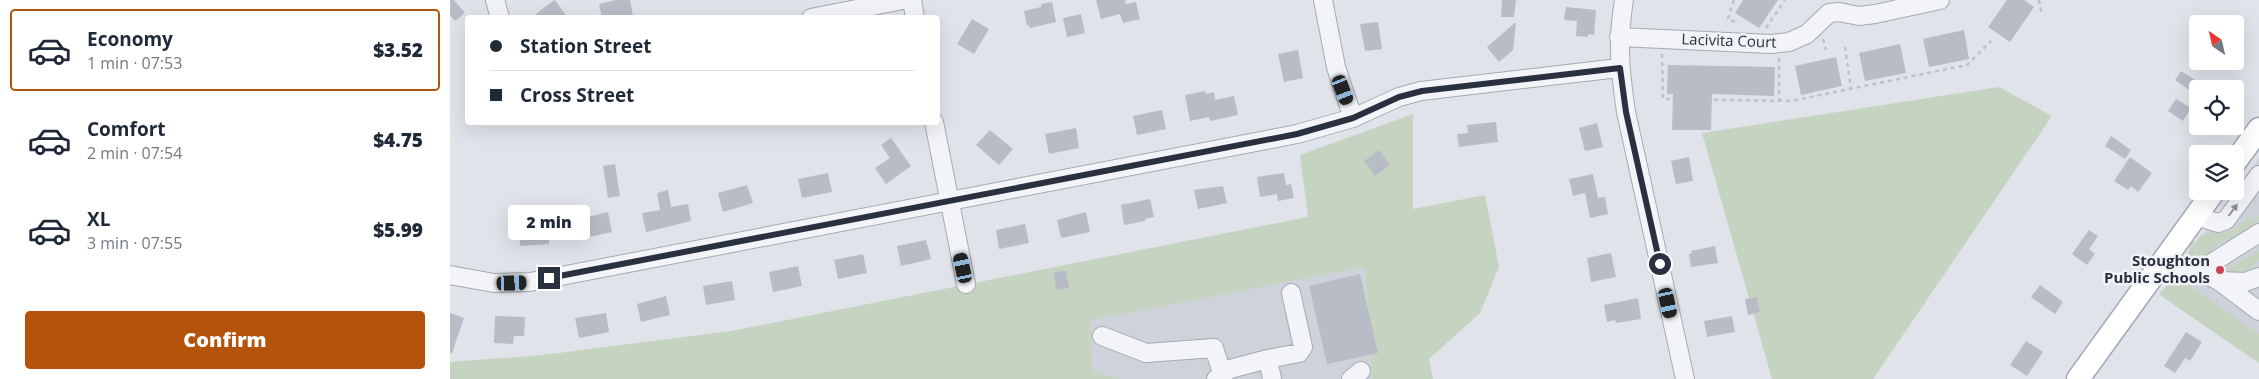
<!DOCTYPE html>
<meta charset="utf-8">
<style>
:root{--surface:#fff;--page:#f2f2f3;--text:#1f2937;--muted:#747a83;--line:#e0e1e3;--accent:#b45309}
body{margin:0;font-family:"Open Sans",sans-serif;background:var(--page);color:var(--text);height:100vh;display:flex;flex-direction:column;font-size:19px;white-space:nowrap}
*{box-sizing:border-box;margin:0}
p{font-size:16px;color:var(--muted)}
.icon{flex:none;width:28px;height:28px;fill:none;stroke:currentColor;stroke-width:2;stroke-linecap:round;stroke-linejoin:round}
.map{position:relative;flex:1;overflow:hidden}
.side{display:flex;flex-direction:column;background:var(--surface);width:450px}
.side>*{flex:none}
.hud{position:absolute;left:15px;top:15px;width:475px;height:110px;border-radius:5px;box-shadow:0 5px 20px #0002;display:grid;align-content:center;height:110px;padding:0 25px;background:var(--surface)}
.needle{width:32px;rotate:326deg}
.tools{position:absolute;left:1739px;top:15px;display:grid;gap:10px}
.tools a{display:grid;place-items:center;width:55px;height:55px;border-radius:5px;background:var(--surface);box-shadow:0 5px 20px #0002;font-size:25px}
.end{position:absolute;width:22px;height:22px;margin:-11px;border:6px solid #293040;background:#fff;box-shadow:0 0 0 2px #fff}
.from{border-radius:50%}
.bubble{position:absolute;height:35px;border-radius:5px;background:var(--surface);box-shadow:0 5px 20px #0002;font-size:16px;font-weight:800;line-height:35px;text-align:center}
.car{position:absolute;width:15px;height:30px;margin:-15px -8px;border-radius:6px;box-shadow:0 0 4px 1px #0007;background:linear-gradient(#222 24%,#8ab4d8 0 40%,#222 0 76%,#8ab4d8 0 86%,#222 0)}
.hud b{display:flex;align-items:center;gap:18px;height:48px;font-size:19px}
.hud b+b{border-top:1px solid var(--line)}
.hud i{width:12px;height:12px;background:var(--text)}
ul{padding:9px 0 0;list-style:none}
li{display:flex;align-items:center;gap:15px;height:82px;margin:0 10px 8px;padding:0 15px;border:2px solid transparent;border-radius:5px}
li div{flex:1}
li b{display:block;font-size:19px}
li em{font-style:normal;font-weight:800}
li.on{border-color:var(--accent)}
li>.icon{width:45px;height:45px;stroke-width:1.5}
.cta{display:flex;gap:10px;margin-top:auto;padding:10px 25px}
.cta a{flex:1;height:58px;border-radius:5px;background:var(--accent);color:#fff;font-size:20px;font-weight:800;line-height:58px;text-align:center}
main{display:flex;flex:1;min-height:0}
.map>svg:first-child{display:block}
.built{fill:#ced2db}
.green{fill:#c5d3c1}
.building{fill:#b7bcc6}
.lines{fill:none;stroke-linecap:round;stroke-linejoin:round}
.minor-casing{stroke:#a5aab3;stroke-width:20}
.major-casing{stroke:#9fa7b4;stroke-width:25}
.path{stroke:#bec1c7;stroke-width:2.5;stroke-dasharray:4 4;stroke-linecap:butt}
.minor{stroke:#f3f4f7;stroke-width:18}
.major{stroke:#fff;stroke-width:22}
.oneway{fill:#8e929c}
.route{stroke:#293040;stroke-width:6}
.poi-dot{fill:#cd4655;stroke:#f0f2f6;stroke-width:2}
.labels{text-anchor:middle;stroke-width:5;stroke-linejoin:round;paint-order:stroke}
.street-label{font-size:15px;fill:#293040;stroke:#f0f2f6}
.poi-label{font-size:15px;font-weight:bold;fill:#293040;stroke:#f0f2f6;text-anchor:end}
</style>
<main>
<section class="side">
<ul>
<li class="on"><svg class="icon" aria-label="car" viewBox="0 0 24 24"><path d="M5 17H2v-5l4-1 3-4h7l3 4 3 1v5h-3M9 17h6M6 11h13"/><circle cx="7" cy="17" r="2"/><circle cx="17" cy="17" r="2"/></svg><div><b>Economy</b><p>1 min · 07:53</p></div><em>$3.52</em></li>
<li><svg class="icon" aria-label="car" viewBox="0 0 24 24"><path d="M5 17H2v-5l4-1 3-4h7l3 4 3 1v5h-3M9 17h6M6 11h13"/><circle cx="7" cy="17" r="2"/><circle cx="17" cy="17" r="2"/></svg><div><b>Comfort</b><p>2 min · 07:54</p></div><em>$4.75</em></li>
<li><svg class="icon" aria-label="car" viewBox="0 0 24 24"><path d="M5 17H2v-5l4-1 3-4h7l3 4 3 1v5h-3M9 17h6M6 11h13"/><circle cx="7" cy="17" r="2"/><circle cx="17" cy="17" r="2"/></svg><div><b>XL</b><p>3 min · 07:55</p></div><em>$5.99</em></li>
</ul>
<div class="cta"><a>Confirm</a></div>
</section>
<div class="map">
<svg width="1809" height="379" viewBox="0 0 1809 379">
<rect width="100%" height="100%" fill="#e0e3e9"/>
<!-- built -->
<path class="built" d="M1809 158V363L1711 296 1741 256 1738 244 1741 241 1748 242Z
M915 267 922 379H674L643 372 639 320Z"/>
<!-- green -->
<path class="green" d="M1549 87 1602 116 1423 379H1322L1252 133Z
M963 114V209L1035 195 1049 267 1030 313 979 359 983 379H922L915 267 640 320 643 372 674 379H0V362L93 355 281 331 858 217 850 155Z
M1809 215V220L1806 223 1761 249 1764 256 1749 259 1736 255 1752 234C1772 232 1784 234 1798 217L1804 221Z
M1809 251V261C1798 269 1791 278 1776 270Z
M1718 284 1739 285 1809 334V363L1709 294Z"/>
<!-- building -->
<path class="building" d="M0 0H4L15 13 5 21 0 15Z
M105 0 118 18H81L104 0Z
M166 0H180L183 16 152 18 149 4Z
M646 0H675L676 4 686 2 690 19 673 23 670 14 651 19Z
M1052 0H1066L1064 17H1051Z
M1293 0H1328L1309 28 1285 13Z
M1557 0H1574L1584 7 1560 42 1538 27Z
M602 2 606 22 580 28 579 25 577 26 574 11 591 7V4Z
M1116 7 1146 10 1144 35 1138 34V37L1126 36 1127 21 1114 20Z
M631 14 635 33 617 37 613 18Z
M522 19 539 29 524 54 507 44Z
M928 22 932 49 915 51 910 24Z
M1066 22 1063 50 1049 62 1037 47Z
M1514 30 1519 59 1479 67 1473 39Z
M1450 44 1456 73 1415 81 1409 53Z
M848 50 853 78 834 82 828 54Z
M1386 57 1392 86 1351 95 1345 66Z
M1218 65 1325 67 1324 96 1262 94 1261 130H1222L1223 94H1217Z
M1731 71 1748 82 1742 92 1725 80Z
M755 91 756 94 764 92 765 100 784 96 788 115 760 121 759 117 740 121 735 95Z
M1726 99 1741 108 1733 121 1718 111Z
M712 110 716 129 687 135 683 116Z
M1046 122 1048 142 1009 147 1007 134 1018 133 1017 125Z
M1147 123 1153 147 1135 151 1129 128Z
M626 128 629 148 599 154 595 134Z
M540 130 563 149 549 165 526 145Z
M1661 136 1681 150 1675 159 1655 146Z
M441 138 461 166 436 184 425 168 440 158 431 145Z
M929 150 940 165 925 176 914 161Z
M1239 157 1243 181 1226 184 1221 161Z
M1680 157 1702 173 1688 192 1681 186 1678 190 1664 181Z
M165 164 170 196 158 198 153 166Z
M378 173 382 192 352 198 348 179Z
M834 173 836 185 841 184 844 198 828 201 827 194 810 197 807 177Z
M1143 174 1148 198 1155 197 1158 214 1140 218 1135 193 1123 196 1119 179Z
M297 185 303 203 273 212 268 193Z
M773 186 777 203 748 209 744 190Z
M218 190 221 207 238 204 241 221 196 232 192 213 210 210 207 193Z
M700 199 704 217 695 219V221L674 225 671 205Z
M158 212 162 232 134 238 130 219Z
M636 212 640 232 611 238 607 220Z
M575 224 579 243 549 249 546 230Z
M98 226 99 244 70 246 69 227Z
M1639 230 1648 236 1639 249 1645 254 1637 265 1622 254Z
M476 240 481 259 451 266 447 246Z
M1265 246 1268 263 1241 267 1239 254H1241V251Z
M1161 253 1166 277 1141 282 1137 258Z
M413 254 417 273 388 279 384 260Z
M348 266 352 286 323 292 319 272Z
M616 271 619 288 606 290 604 272Z
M910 274 928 353 877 364 859 286Z
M282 281 285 300 256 305 253 286Z
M1590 285 1613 302 1605 314 1581 297Z
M216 296 220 315 191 322 187 304Z
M1307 297 1310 312 1298 315 1295 299Z
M1188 298 1191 319 1166 323 1165 320 1157 322 1154 305Z
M0 313 14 318 2 353H0Z
M156 313 159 332 129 338 125 318Z
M45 316 75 317 74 336H64L63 344 44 343Z
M1282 316 1285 332 1257 337 1254 321Z
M1736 332 1752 342 1740 361 1735 358 1725 373 1714 366Z
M1576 341 1593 352 1577 376 1560 365Z"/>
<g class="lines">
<!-- minor casing -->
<g class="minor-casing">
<path id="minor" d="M45 0 50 18
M462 0 465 18
M873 0 886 67 903 118
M1174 0C1167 42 1170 70 1176 112L1235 379
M361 18 453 0
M1169 37 1321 44 1339 42 1357 34 1379 13 1389 12 1409 16 1425 14 1490 0
M484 122 516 284
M1746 216 1768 223 1776 220 1809 175
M1716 257 1736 269 1749 271 1809 233
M1749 271 1769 281 1809 311
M0 275 44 283 80 282 847 134 903 118 949 97 971 91 1169 68
M1769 281 1795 282 1809 277
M652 336 696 353 764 348 772 373
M818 359 849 353 853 347 841 293
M766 379 780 369 818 359 822 379
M901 379 911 371"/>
</g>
<!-- major casing -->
<g class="major-casing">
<path id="major" d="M1785 162 1809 129
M1628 379 1764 191"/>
</g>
<!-- path -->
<path class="path" d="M1284 0 1278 18 1279 21H1288
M1589 0 1591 10 1590 15
M1316 28 1335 0
M1373 39 1376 50
M1395 47 1401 89
M1212 54 1213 99 1341 101 1517 65 1541 41
M1329 58V101"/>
<!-- minor -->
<use href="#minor" class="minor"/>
<!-- major -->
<use href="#major" class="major"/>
</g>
<!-- one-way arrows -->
<defs><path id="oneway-solid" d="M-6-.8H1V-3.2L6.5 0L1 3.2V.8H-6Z" transform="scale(1.25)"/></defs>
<use class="oneway" href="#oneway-solid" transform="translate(1783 210) rotate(-53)"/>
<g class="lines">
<!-- route -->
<path class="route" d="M99 278 847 134 903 118 949 97 972 91 1170 68 1176 112 1210 264"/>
</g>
<!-- markers -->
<circle class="poi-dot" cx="1770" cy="270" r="5"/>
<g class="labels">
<!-- street labels -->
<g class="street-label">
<text transform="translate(1279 41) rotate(2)" y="5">Lacivita Court</text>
</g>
<!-- poi labels -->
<g class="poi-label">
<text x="1760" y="266">Stoughton<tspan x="1760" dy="17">Public Schools</tspan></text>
</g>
</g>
</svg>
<div class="tools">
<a><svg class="needle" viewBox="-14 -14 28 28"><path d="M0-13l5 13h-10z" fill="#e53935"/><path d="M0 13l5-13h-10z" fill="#747a83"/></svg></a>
<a><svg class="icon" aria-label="locate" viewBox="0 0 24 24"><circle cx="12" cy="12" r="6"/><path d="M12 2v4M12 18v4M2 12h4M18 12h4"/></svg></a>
<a><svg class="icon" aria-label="layers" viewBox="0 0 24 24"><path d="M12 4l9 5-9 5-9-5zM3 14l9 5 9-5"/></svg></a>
</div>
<i class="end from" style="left:1210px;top:264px"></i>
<i class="end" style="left:99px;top:278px"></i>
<div class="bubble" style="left:58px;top:205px;width:82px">2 min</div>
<i class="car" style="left:893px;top:90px;rotate:159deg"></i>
<i class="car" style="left:513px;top:268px;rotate:348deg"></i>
<i class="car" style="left:62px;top:283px;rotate:88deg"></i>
<i class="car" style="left:1218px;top:303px;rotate:168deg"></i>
<div class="hud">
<b><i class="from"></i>Station Street</b>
<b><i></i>Cross Street</b>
</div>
</div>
</main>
